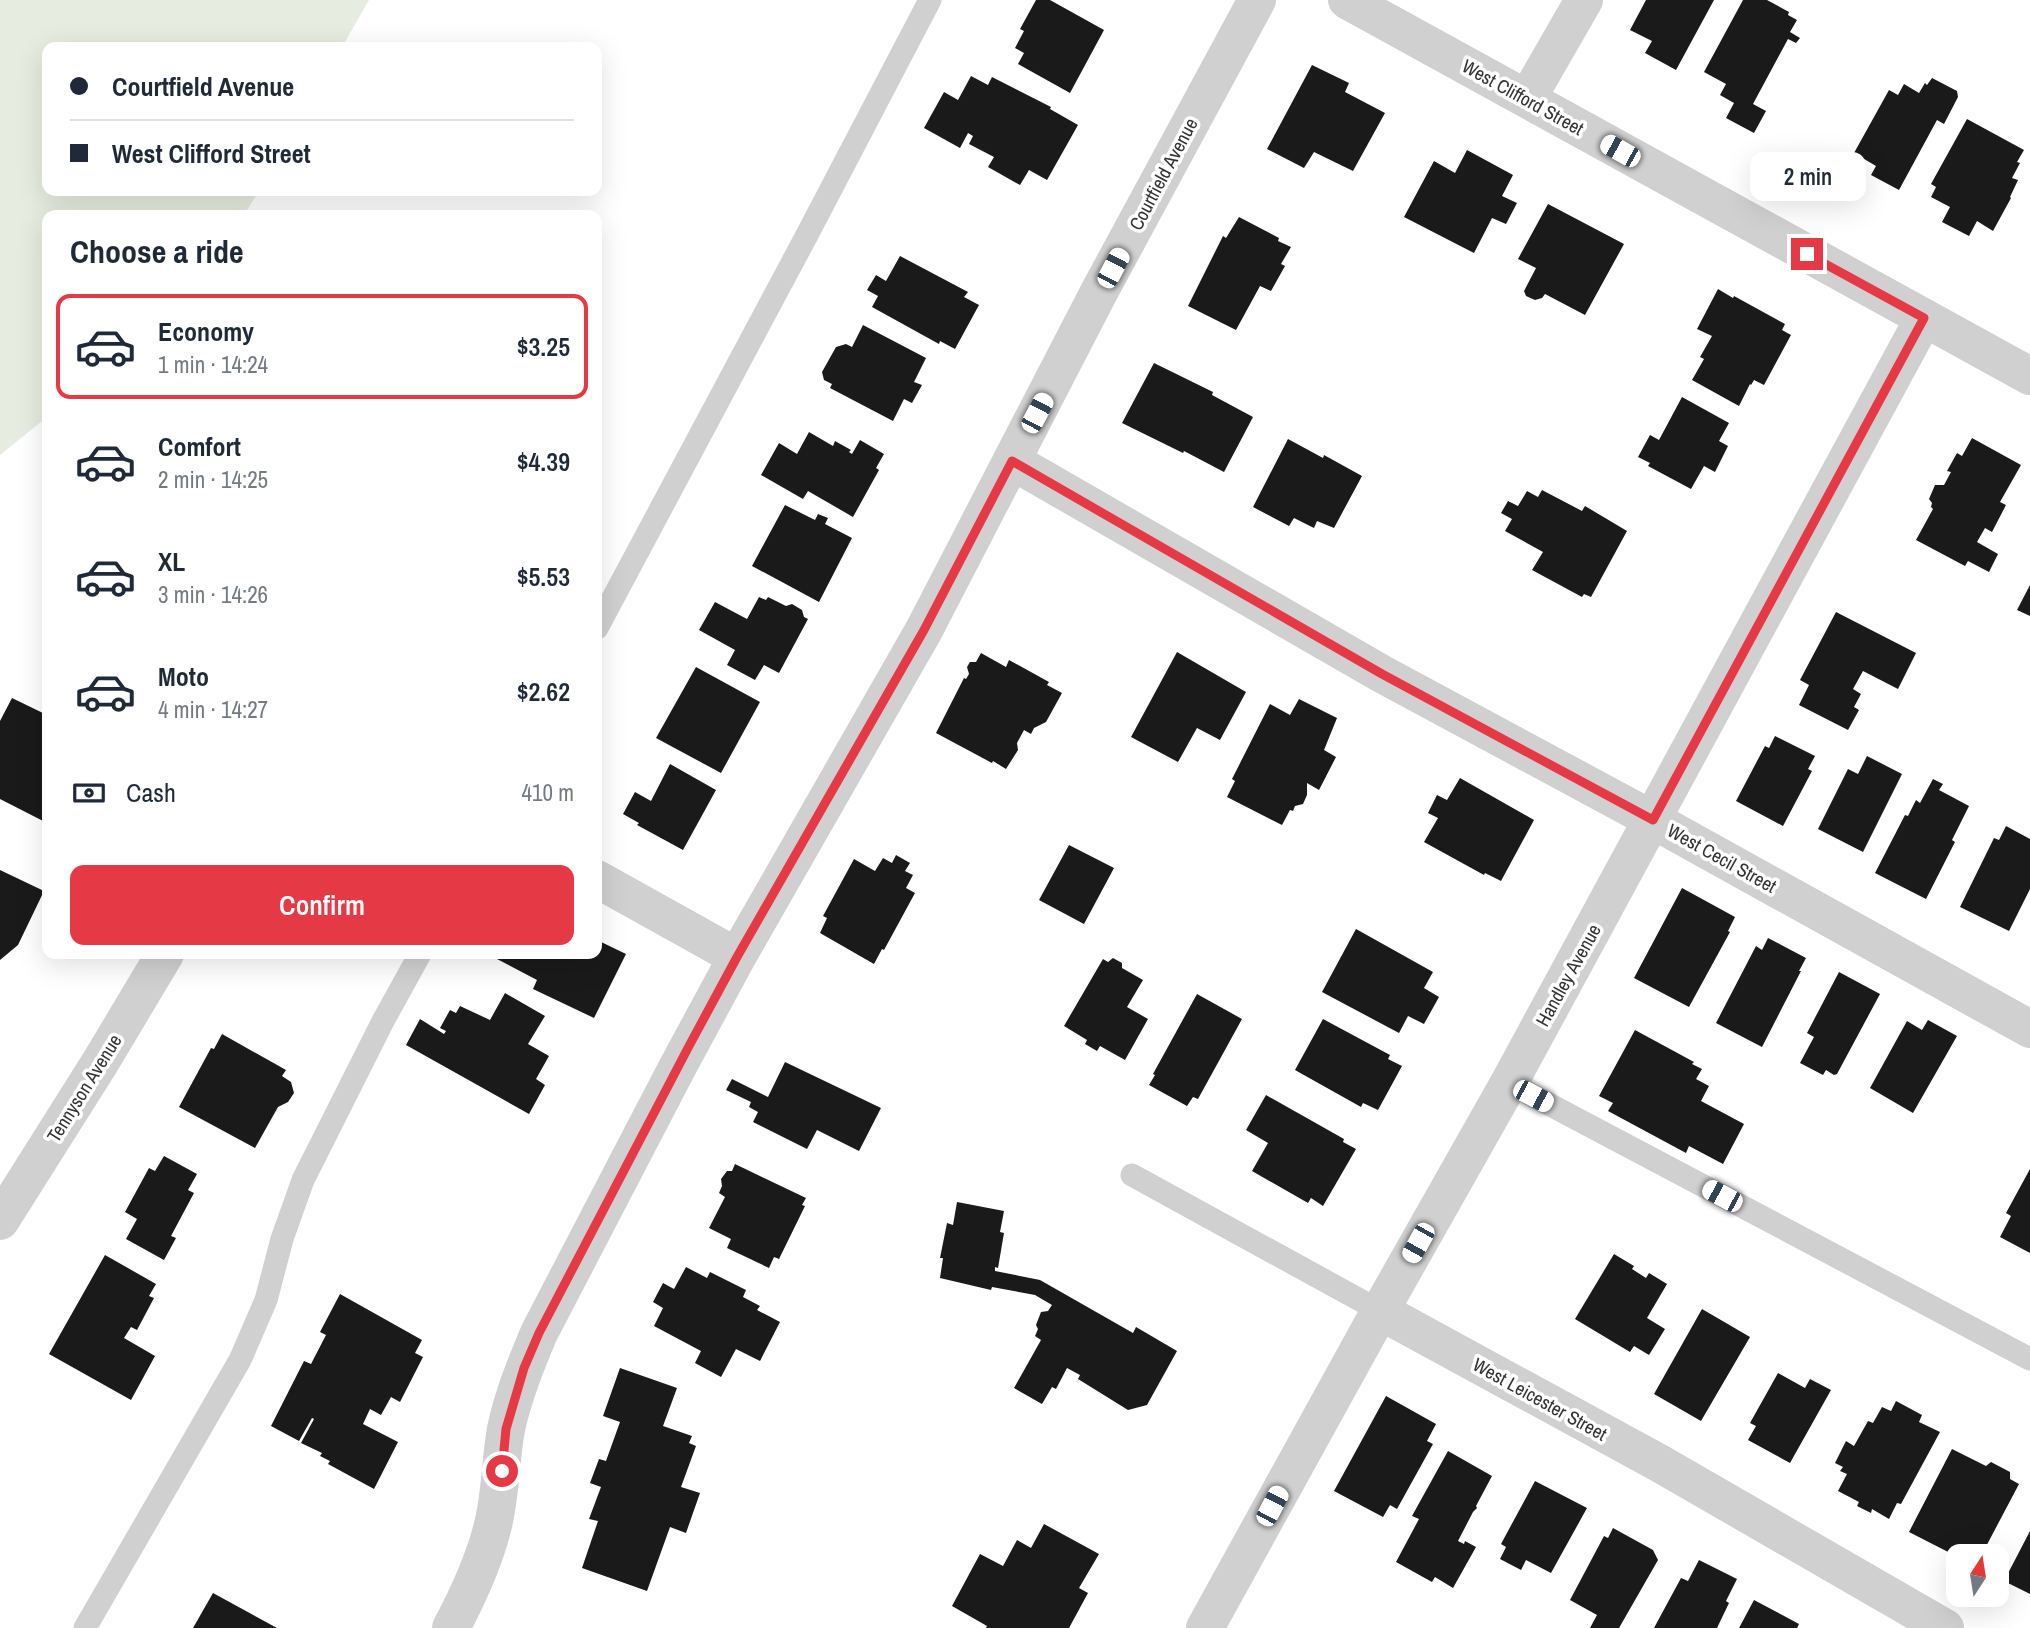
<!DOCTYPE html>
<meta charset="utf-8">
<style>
:root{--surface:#fff;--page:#f2f2f3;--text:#1f2937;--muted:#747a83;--line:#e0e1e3;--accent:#e63946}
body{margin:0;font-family:"Archivo Narrow",sans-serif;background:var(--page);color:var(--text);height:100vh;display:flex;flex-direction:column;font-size:26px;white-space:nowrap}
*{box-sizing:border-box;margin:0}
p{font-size:23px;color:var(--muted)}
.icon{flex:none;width:38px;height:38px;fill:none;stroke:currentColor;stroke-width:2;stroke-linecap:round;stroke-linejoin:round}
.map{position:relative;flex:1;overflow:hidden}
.side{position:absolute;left:42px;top:210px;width:560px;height:749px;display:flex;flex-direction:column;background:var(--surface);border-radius:14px;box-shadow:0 7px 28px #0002}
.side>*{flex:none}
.banner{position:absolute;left:42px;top:42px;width:560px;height:154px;border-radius:14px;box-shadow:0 7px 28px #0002;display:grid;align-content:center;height:154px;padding:0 28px;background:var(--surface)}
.needle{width:46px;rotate:12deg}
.controls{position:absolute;left:1946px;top:1544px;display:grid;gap:14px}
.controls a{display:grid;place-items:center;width:63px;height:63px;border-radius:14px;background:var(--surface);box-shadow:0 7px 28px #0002;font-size:35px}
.end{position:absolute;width:32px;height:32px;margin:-16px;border:9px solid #e63946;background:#fff;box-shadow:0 0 0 4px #fff}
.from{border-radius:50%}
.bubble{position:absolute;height:49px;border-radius:14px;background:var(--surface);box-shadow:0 7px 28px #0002;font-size:23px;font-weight:600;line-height:49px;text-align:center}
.car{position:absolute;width:21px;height:42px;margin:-21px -10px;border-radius:9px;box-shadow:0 0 5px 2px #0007;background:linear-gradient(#fff 24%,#345 0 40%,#fff 0 76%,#345 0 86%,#fff 0)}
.banner b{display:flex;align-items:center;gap:24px;height:66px;font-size:26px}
.banner b+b{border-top:2px solid var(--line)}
.banner i{width:18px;height:18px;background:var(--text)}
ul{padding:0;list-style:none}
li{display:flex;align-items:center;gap:21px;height:105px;margin:0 14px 10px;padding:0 14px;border:4px solid transparent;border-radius:14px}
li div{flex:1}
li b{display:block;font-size:26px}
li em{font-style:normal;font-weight:600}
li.active{border-color:var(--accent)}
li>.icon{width:63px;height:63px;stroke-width:1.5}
h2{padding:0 28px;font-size:32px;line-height:84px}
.pay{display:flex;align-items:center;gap:18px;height:77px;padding:0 28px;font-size:26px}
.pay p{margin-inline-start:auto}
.button{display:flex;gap:14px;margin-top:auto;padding:14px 28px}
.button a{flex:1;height:80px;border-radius:14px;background:var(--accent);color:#fff;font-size:28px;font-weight:600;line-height:80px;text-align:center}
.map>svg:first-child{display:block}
.green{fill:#e6ecdf}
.building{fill:#1a1a1a}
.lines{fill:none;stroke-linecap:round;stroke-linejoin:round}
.service{stroke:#d0d0d0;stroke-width:23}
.minor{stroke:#d0d0d0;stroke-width:38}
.route{stroke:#e63946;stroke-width:9}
.labels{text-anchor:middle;stroke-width:7;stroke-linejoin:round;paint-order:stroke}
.street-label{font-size:19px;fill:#333;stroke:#fff}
</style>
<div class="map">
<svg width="2030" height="1628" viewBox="0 0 2030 1628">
<rect width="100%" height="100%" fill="#fff"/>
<!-- green -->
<path class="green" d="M0 0H369L342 47H47V191H259L244 215H47V417L0 455Z"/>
<!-- building -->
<path class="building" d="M1036 0H1050L1104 30 1070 93 1018 64 1024 53 1015 48 1024 31 1020 29Z
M1646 0H1714L1676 70 1645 53 1652 41 1630 30Z
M1743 0H1767L1789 12 1788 15 1797 20 1790 32 1800 38 1796 43 1788 39 1753 104 1766 111 1754 133 1726 118 1734 103 1720 95 1726 84 1704 72Z
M1312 65 1349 83 1345 92 1385 113 1353 171 1314 152 1304 168 1267 149Z
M971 76 988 85 992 77 1051 107 1050 109 1078 125 1047 180 1029 170 1020 185 988 167 994 157 969 144 973 136 968 133 960 148 924 128 944 92 958 100Z
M1932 78 1957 91 1958 97 1944 124 1937 120 1899 190 1871 175 1876 166 1854 153 1889 90 1898 95 1904 84 1919 93 1925 83 1927 85Z
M1967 119 2024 150 2017 162 2020 163 2012 178 2018 180 2010 197 2011 198 1993 231 1977 221 1969 236 1942 222 1950 207 1931 197 1936 187 1931 184Z
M1467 150 1513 175 1502 196 1517 203 1506 224 1492 218 1474 253 1404 217 1434 161 1455 173Z
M1548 204 1624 244 1585 315 1545 294 1542 298 1535 300 1526 296 1524 291 1536 268 1518 259Z
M1239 217 1279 238 1278 241 1291 247 1281 264 1285 266 1271 291 1260 286 1236 330 1188 306 1223 236 1226 238Z
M900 256 968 292 964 297 979 305 955 349 940 341 939 344 872 307 878 296 867 290 876 275 886 281Z
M1718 289 1733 298 1734 296 1785 324 1782 330 1791 335 1764 385 1754 380 1751 385 1750 384 1739 406 1692 380 1704 359 1700 357 1712 336 1697 329Z
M863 325 926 358 914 382 922 385 912 403 904 399 893 421 830 388 832 384 824 380 822 372 836 347 846 344 852 347Z
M1154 363 1213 392 1212 395 1253 417 1224 472 1184 451 1183 453 1122 423Z
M1682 397 1729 423 1719 441 1728 446 1715 472 1704 466 1691 489 1648 466 1650 463 1638 457 1650 435 1659 440Z
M809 432 833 446 835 441 851 450 849 452 852 454 860 440 884 454 876 468 879 470 853 517 808 491 803 499 761 475 779 443 797 454Z
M1972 438 2021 465 2000 502 2006 505 1992 532 1985 528 1977 542 1998 554 1989 572 1968 561 1965 566 1916 540 1933 509 1931 507 1932 503 1929 499 1935 485H1944L1951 472 1947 471 1957 453 1962 456Z
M1288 439 1323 458 1324 455 1362 476 1334 528 1317 521 1314 528 1294 518 1289 526 1253 507Z
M1542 490 1582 511 1585 506 1627 531 1591 597 1584 594 1582 597 1532 570 1543 552 1505 531 1512 519 1501 513 1508 501 1518 506 1527 491 1538 497Z
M785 505 815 520 818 514 828 518 825 524 852 538 819 602 752 566Z
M2030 585V616L2017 610Z
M759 597 766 600 768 597 786 606 792 604 802 610 804 617 808 619 779 673 764 665 755 680 727 665 735 650 699 630 715 602 747 619Z
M1836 612 1916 653 1898 689 1863 671 1853 689 1861 694 1854 707 1859 710 1848 730 1799 705 1809 685 1800 680Z
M1177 652 1246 692 1220 740 1197 728 1178 762 1131 737Z
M981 653 1006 667 1009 660 1049 682 1047 685 1062 693 1046 722 1034 728 1031 734 1024 730 1017 743 1018 750 1006 769 993 761 992 763 936 733 964 678 966 679 969 674 967 667 970 662H976Z
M696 667 760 702 721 773 656 738Z
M12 698 47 715V823L0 799V721Z
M1299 699 1337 718 1324 750 1336 757 1319 790 1307 783V795L1303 804 1295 806 1293 811 1290 810 1282 825 1227 797 1235 781 1232 779 1270 704 1290 715Z
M1775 736 1815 756 1808 769 1812 771 1783 826 1736 801 1765 746 1769 748Z
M1867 756 1902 774 1863 852 1818 829 1848 769 1858 774Z
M670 764 716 790 683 850 637 825 639 823 623 814 635 792 651 801Z
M1460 778 1534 820 1501 881 1485 873 1484 875 1424 842 1438 818 1428 813 1437 795 1447 800Z
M1933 779 1943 784 1939 790 1969 806 1952 840 1955 842 1926 899 1875 873 1905 815 1908 816 1916 800 1920 803Z
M2006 826 2030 839V889L2009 931 1960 907 1994 838 1999 840Z
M1069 845 1114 868 1084 924 1039 900Z
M896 855 910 863 905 871 913 875 906 888 915 893 884 950 882 949 874 964 820 933 827 918 823 916 854 859 875 871 883 858 892 863Z
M0 870 44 891 18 945 0 960Z
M1682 888 1735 917 1728 931 1730 932 1689 1007 1634 978Z
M1356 929 1433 972 1424 988 1439 997 1424 1024 1408 1016 1399 1033 1322 992Z
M1768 938 1806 958 1799 971H1801L1762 1047 1716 1023 1756 946 1762 950Z
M597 940 626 954 594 1018 533 989 537 980 497 959 500 954H597Z
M1113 958 1122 963V968L1143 980 1127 1007 1148 1019 1125 1060 1100 1046 1097 1051 1085 1044 1087 1040 1064 1026 1103 959 1108 962Z
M1839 972 1880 994 1837 1074 1834 1075 1826 1070 1823 1075 1800 1063 1814 1037 1807 1033Z
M505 993 545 1016 528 1044 549 1056 536 1079 545 1085 529 1114 406 1045 420 1019 444 1034 446 1031 440 1028 450 1010 456 1013 460 1006 490 1020Z
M1197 994 1242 1019 1198 1099 1193 1097 1187 1106 1149 1085 1155 1075 1153 1074Z
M1323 1019 1390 1055 1388 1059 1402 1066 1378 1110 1363 1103 1361 1107 1295 1070Z
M1928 1020 1957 1036 1913 1113 1870 1088 1907 1021 1922 1030Z
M1635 1030 1694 1062 1692 1064 1702 1069 1696 1079 1709 1086 1701 1101 1744 1124 1723 1164 1689 1146 1686 1153 1608 1111 1613 1103 1599 1096Z
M222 1034 286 1070 282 1076 291 1082 294 1093 288 1102 278 1107 255 1148 179 1107 211 1048 214 1049Z
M785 1062 881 1108 859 1151 817 1130 807 1149 753 1122 758 1112 749 1107 751 1102 726 1090 732 1079 768 1097Z
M1266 1095 1344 1139 1343 1142 1356 1149 1323 1206 1311 1198 1308 1203 1252 1171 1268 1143 1246 1130Z
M164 1156 197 1174 188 1190 194 1193 171 1236 176 1238 164 1260 126 1239 137 1219 125 1212 149 1168 155 1171Z
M735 1164 806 1198 802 1205 805 1206 779 1259 774 1257 769 1268 727 1248 731 1239 709 1228 725 1197 719 1193 722 1186 721 1179 727 1171H732Z
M2030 1169V1253L2000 1237 2011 1216 2006 1213Z
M957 1202 1004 1211 1000 1232 1004 1233 998 1268 995 1267V1271L1040 1280 1133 1333 1136 1327 1177 1351 1147 1405 1128 1410 1078 1379 1080 1375 1067 1368 1056 1389 1052 1387 1042 1404 1014 1388 1041 1340 1035 1336 1038 1329 1036 1325 1041 1312 1048 1311 1052 1305 1035 1295 992 1287 991 1290 940 1278 943 1258H940L947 1223 953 1225Z
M1614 1254 1634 1266 1632 1269 1646 1278 1649 1273 1667 1284 1647 1318 1665 1329 1649 1355 1634 1346 1630 1352 1575 1319Z
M105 1255 156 1284 149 1296 154 1298 137 1330 131 1327 124 1338 155 1356 131 1400 49 1354Z
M686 1267 707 1278 710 1272 746 1290 743 1297 760 1306 757 1310 780 1322 760 1361 736 1349 721 1377 695 1363 701 1351 654 1326 663 1308 653 1302 663 1283 674 1289Z
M340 1294 422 1340 415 1353 423 1357 400 1402 391 1397 381 1415 370 1409 363 1424 398 1442 374 1489 328 1464 330 1461 320 1456 322 1453 301 1443 314 1419 312 1418 299 1441 271 1426 304 1361 311 1364 326 1335 320 1332Z
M1702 1309 1750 1337 1701 1421 1654 1394Z
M620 1368 677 1388 663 1426 692 1436 689 1443 696 1446 681 1487 700 1493 686 1533 670 1527 647 1591 582 1568 598 1521 589 1519 601 1487 590 1483 599 1459 606 1461 620 1422 603 1416Z
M1778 1373 1805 1388 1810 1379 1831 1390 1790 1463 1748 1440 1756 1426 1750 1423Z
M1386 1396 1436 1424 1427 1441 1433 1444 1397 1509 1390 1505 1383 1517 1334 1491Z
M1896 1401 1922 1415 1919 1422 1940 1432 1901 1504 1897 1503 1889 1519 1872 1509 1871 1513 1857 1506 1859 1502 1838 1491 1847 1474 1840 1471 1843 1467 1835 1463 1846 1441 1854 1446 1868 1421 1873 1423 1882 1407 1891 1411Z
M1952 1449 1986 1466 1991 1462 2010 1472V1479L2019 1484 1981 1556H1958V1557L1909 1532Z
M1448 1451 1492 1476 1476 1506 1477 1508 1473 1512 1458 1541 1464 1544 1465 1541 1476 1547 1453 1588 1435 1577 1432 1582 1396 1562 1419 1519 1412 1516Z
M1535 1481 1587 1508 1551 1573 1526 1560 1521 1570 1500 1559 1506 1547 1501 1544Z
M1044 1524 1099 1554 1079 1588 1088 1593 1069 1628H986L987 1626 952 1606 980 1554 1003 1566 1017 1540 1031 1548Z
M1613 1528 1653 1550 1658 1560 1619 1628H1590L1597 1615 1570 1600 1604 1536 1608 1538Z
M2030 1531V1594L2004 1581Z
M1699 1560 1737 1579 1726 1601 1729 1603 1717 1628H1654L1681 1578 1688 1581Z
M213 1593 277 1628H193Z
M1754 1600 1799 1624 1797 1628H1739Z"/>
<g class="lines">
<!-- service -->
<path class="service" d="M597 628 808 233 930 0
M1509 1083 2030 1359
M1132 1175 1380 1311
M85 1628 240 1360 266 1300 282 1239 303 1180 383 1021 420 954"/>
<!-- minor -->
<path class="minor" d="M1347 0 2030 376
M1527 99 1584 0
M1012 461 1382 674 1653 820 2030 1029
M597 879 737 957
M0 1221 101 1061 165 954
M1380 1311 1659 1463 1945 1628
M451 1628C468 1596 483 1564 492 1529 501 1496 500 1462 506 1429 513 1396 526 1364 539 1333L677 1068 737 957 924 630 1099 292 1257 0
M1205 1628 1380 1311 1509 1083 1924 318"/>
</g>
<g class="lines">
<!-- route -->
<path class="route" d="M502 1471 506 1429 524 1368 539 1333 689 1046 737 957 924 630 1012 461 1382 674 1653 820 1924 318 1807 254"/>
</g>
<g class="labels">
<!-- street labels -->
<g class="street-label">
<text transform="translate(1523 97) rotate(29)" y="7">West Clifford Street</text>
<text transform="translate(1163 174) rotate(-62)" y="7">Courtfield Avenue</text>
<text transform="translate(1722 858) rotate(29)" y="7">West Cecil Street</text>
<text transform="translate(1568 975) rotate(-61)" y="7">Handley Avenue</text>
<text transform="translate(84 1088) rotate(-58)" y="7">Tennyson Avenue</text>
<text transform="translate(1540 1399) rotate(29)" y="7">West Leicester Street</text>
</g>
</g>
</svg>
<div class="controls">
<a><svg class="needle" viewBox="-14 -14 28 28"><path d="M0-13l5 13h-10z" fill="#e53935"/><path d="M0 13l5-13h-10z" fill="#747a83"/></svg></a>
</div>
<i class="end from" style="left:502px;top:1471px"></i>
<i class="end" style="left:1807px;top:254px"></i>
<div class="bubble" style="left:1750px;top:152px;width:116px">2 min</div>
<i class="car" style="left:1620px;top:151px;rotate:299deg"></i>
<i class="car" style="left:1113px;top:268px;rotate:28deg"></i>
<i class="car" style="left:1037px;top:413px;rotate:28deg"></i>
<i class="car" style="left:1533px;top:1096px;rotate:118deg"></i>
<i class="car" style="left:1722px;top:1196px;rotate:298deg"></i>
<i class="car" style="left:1418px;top:1243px;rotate:209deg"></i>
<i class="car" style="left:1272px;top:1506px;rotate:28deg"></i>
<div class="banner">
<b><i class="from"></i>Courtfield Avenue</b>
<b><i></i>West Clifford Street</b>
</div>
<section class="side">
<h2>Choose a ride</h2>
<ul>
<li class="active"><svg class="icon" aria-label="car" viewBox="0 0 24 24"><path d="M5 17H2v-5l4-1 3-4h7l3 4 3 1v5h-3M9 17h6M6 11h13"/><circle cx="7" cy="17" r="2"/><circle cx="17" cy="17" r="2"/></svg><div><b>Economy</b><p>1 min · 14:24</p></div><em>$3.25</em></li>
<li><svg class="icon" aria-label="car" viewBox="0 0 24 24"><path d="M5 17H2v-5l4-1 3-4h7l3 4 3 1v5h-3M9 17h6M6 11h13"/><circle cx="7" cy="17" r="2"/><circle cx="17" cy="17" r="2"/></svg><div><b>Comfort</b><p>2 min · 14:25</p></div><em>$4.39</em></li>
<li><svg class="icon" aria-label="car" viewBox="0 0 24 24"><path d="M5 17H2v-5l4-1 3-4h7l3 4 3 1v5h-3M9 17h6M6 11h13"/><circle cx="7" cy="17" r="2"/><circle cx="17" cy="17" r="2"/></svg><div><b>XL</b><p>3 min · 14:26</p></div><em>$5.53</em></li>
<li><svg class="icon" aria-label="car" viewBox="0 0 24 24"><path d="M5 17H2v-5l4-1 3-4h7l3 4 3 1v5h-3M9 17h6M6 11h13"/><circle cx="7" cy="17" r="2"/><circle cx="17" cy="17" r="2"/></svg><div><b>Moto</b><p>4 min · 14:27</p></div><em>$2.62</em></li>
</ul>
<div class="pay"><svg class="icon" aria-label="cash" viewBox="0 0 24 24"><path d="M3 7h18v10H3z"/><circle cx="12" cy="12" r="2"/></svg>Cash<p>410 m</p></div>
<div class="button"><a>Confirm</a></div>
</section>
</div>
